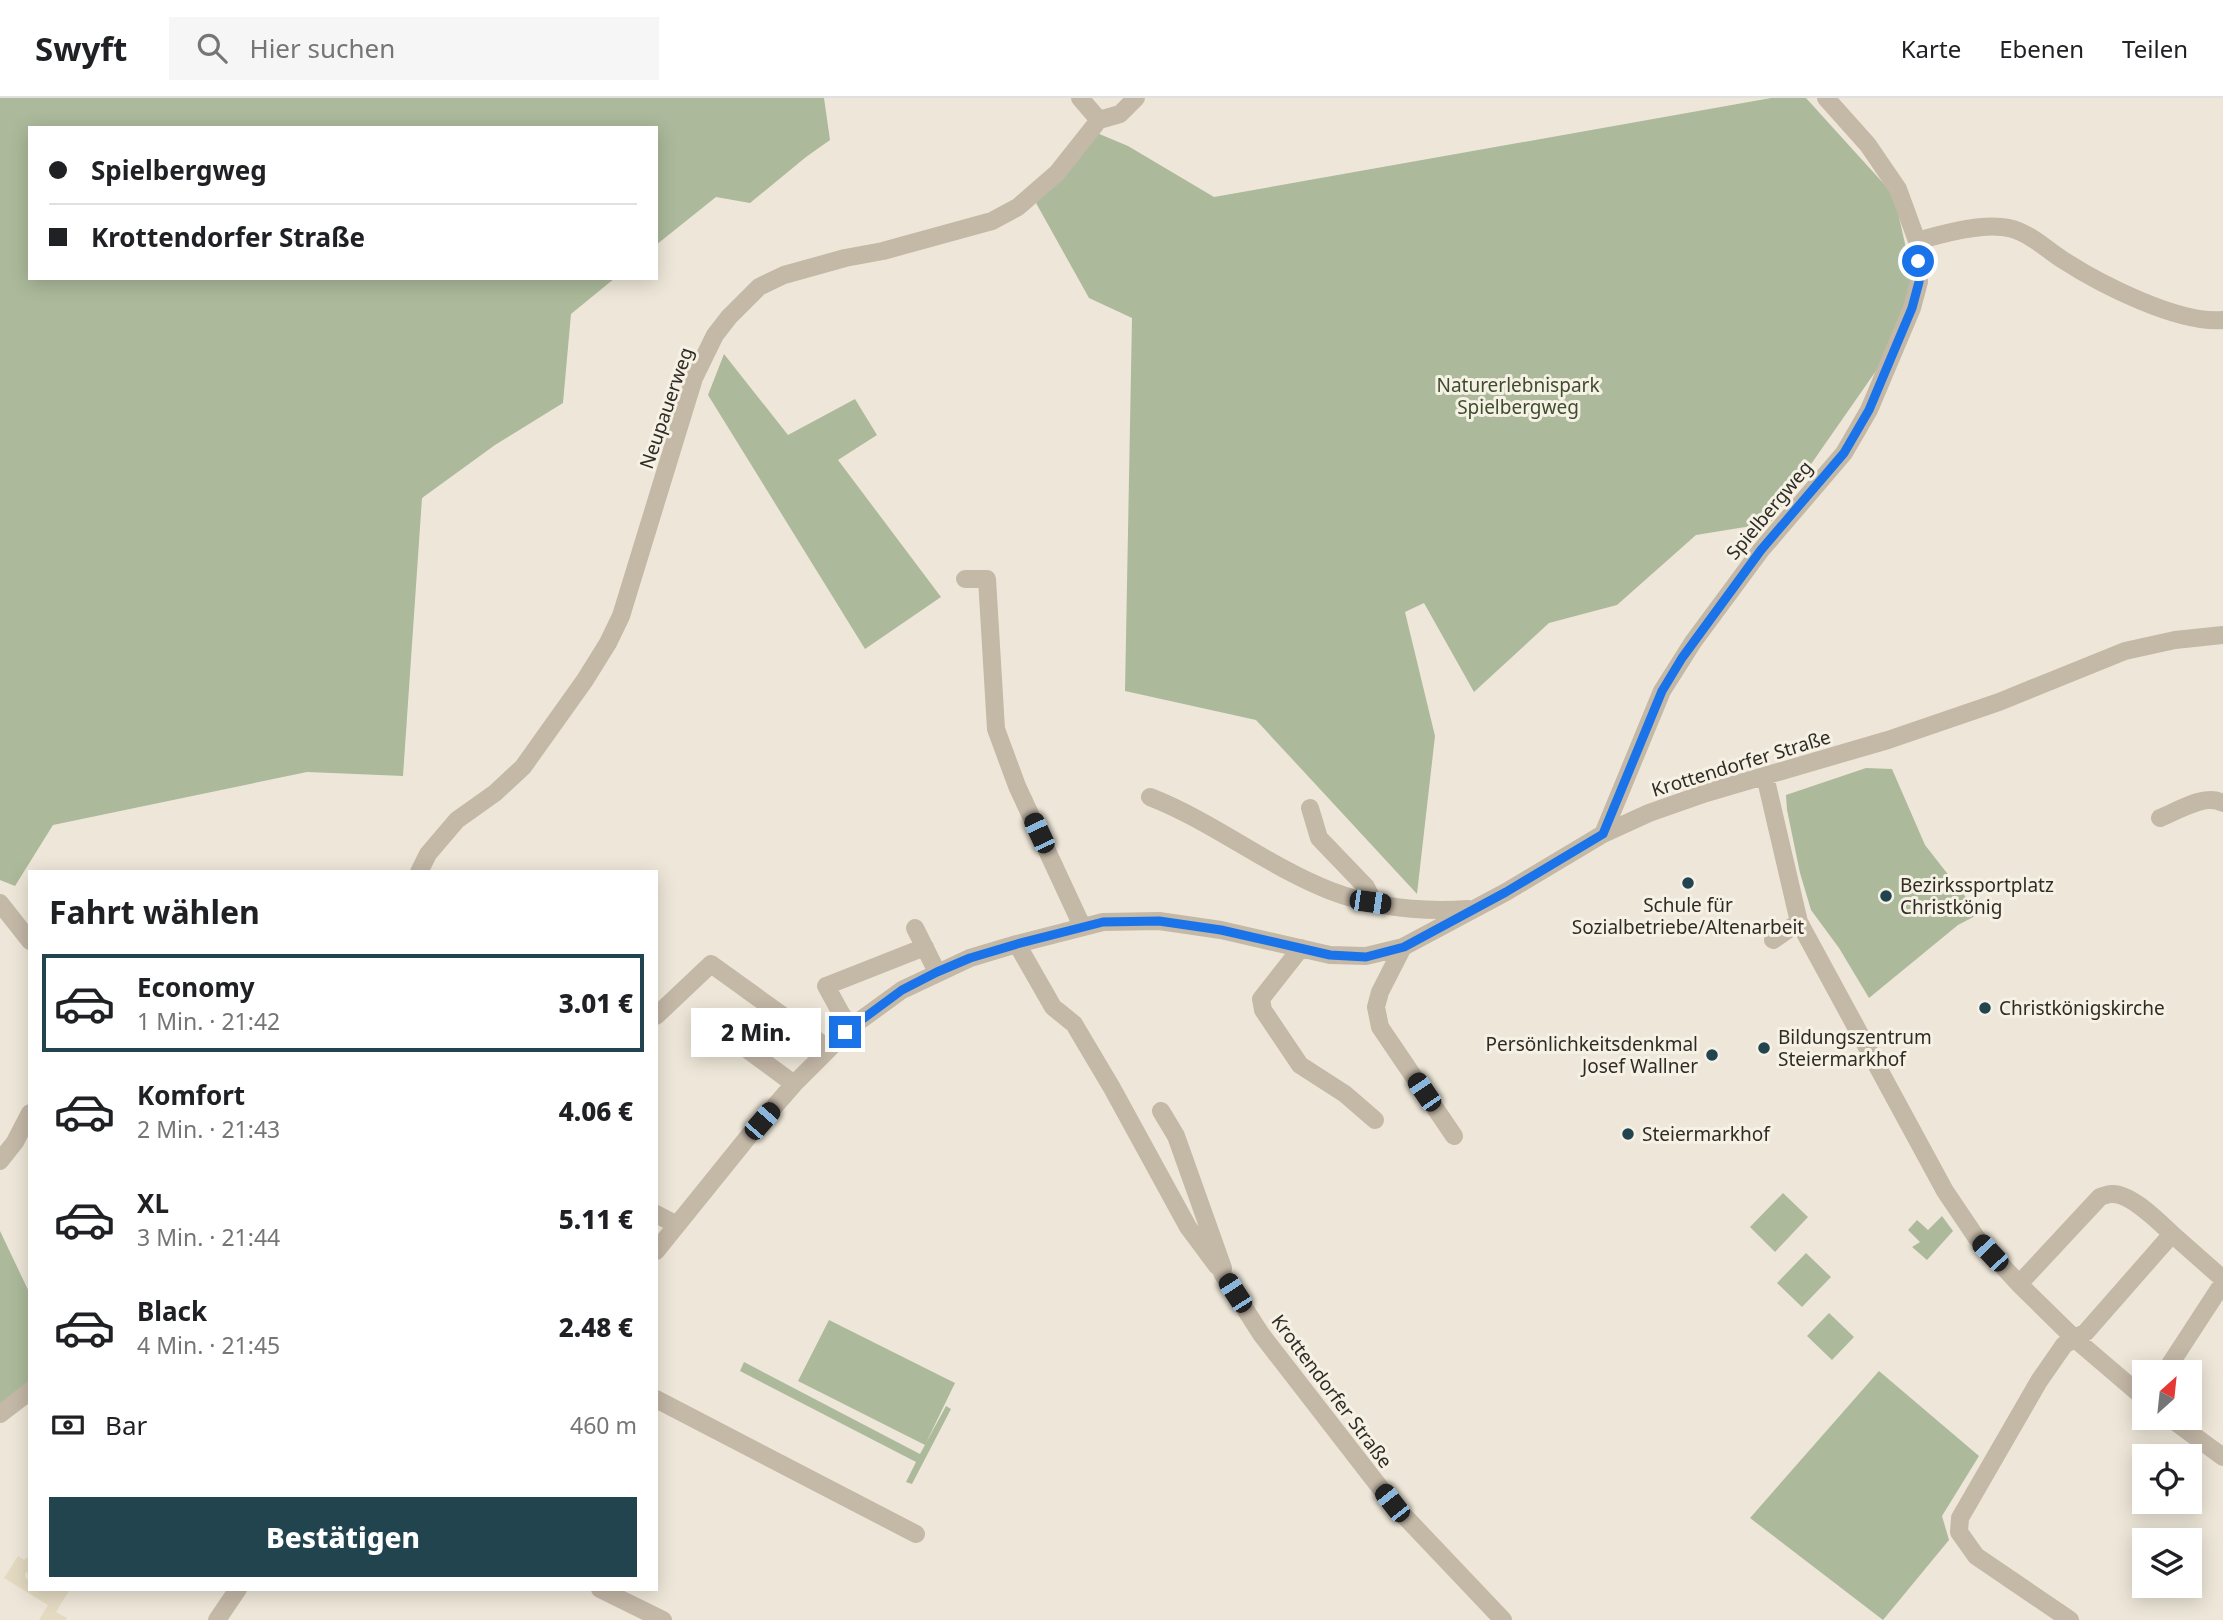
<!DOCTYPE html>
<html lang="de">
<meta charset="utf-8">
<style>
:root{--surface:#fff;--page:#f6f6f6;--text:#202124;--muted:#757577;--line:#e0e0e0;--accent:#21444e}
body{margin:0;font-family:"Noto Sans",sans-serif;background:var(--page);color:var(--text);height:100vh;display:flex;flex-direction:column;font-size:26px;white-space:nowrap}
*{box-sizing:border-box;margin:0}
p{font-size:23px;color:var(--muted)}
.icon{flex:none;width:38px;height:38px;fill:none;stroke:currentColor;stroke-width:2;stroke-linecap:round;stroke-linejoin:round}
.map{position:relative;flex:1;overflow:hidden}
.side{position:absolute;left:28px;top:772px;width:630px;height:721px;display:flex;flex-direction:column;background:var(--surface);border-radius:0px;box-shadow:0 4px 18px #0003}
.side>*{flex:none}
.hud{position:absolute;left:28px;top:28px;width:630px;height:154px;border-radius:0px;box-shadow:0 4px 18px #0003;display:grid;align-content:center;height:154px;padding:0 21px;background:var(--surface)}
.needle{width:46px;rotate:27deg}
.buttons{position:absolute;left:2132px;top:1262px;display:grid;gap:14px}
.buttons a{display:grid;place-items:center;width:70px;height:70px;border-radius:0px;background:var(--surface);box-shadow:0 4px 18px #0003;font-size:35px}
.end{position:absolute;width:32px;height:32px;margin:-16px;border:9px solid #1a73e8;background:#fff;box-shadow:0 0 0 4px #fff}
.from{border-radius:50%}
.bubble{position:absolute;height:49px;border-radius:0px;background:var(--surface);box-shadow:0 4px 18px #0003;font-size:23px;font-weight:800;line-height:49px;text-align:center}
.car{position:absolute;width:21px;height:42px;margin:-21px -10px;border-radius:9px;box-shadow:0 0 5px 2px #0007;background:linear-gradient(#222 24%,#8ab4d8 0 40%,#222 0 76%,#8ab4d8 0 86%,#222 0)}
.hud b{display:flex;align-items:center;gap:24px;height:66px;font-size:26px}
.hud b+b{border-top:2px solid var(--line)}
.hud i{width:18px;height:18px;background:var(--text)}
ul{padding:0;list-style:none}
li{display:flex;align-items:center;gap:21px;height:98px;margin:0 14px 10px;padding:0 7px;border:4px solid transparent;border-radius:0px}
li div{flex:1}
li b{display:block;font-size:26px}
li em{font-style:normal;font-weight:800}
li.selected{border-color:var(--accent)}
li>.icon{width:63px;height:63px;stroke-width:1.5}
h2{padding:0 21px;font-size:32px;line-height:84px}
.pay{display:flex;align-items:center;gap:18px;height:77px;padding:0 21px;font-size:26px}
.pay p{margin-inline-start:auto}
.button{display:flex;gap:14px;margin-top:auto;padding:14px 21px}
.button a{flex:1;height:80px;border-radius:0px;background:var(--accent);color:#fff;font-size:28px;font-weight:800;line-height:80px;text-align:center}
header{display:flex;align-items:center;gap:42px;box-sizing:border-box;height:98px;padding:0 35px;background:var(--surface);border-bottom:2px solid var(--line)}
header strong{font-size:33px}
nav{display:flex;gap:38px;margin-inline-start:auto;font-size:24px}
.search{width:490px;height:63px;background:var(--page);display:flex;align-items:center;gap:18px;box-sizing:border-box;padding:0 24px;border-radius:0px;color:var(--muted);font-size:26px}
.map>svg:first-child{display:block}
.green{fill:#acba9b}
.plaza{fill:#e4dac2}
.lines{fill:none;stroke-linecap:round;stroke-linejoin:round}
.minor{stroke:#c4b8a7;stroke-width:18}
.route{stroke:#1a73e8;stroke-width:9}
.poi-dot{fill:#21444e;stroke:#f6f1e5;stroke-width:2.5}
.labels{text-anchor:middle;stroke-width:6;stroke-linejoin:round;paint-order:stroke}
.park-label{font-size:19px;fill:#3d4d2d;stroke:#f6f1e5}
.street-label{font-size:19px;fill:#312b26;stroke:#f6f1e5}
.poi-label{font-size:19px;fill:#312b26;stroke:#f6f1e5;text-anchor:start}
</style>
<header>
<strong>Swyft</strong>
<div class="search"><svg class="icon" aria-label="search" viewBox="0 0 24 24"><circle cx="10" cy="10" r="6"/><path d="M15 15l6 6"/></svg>Hier suchen</div>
<nav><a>Karte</a><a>Ebenen</a><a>Teilen</a></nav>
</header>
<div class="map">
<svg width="2223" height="1522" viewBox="0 0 2223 1522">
<rect width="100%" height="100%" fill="#eee7d9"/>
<!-- green -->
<path class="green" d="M0 0H824L830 42 806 59 750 105 716 99 656 147V30H30V180H615L571 216 563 305 495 347 422 400 403 678 307 674 53 727 15 788 0 782Z
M1771 0H1806L1894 97 1918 203 1908 227 1770 425 1696 437 1617 507 1549 525 1474 594 1424 505 1405 514 1435 638 1417 796 1256 622 1125 593 1132 220 1089 200 1036 105 1097 35 1128 48 1214 99Z
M724 256 788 337 855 301 877 337 838 362 941 499 865 551 708 297Z
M1866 670 1892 671 1925 747 1979 816 1958 827 1869 900 1839 850 1811 812 1800 775 1787 712 1786 697Z
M1783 1095 1808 1119 1775 1154 1750 1129Z
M1942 1118 1953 1133 1927 1162 1912 1149 1920 1144 1908 1132 1917 1122 1928 1132Z
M0 1133 30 1196V1284L0 1308Z
M1806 1155 1831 1179 1802 1209 1777 1185Z
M1829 1215 1854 1239 1832 1262 1807 1238Z
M829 1222 955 1285 925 1347 798 1283Z
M744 1264 920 1356 946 1308 951 1311 912 1386 906 1384 916 1364 740 1273Z
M1879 1273 1979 1358 1942 1418 1949 1442 1883 1522 1750 1420Z"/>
<!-- plaza -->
<path class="plaza" d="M18 1458 24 1462 30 1458V1473L25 1475V1479L30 1484V1491H70L56 1514 67 1520 66 1522H39L48 1507 4 1480Z"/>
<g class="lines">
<!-- minor -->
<path class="minor" d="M1080 0 1099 22
M1917 143C1941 136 1977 126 2002 129 2026 131 2043 149 2063 162 2100 186 2178 226 2223 222
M965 481H987L996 631 1017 688 1082 828
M1765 678 1799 824 1945 1093 1976 1139 2019 1186 2075 1241 2144 1300
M1150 699C1214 724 1267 768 1331 793 1373 809 1422 814 1468 811
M1310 710 1319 740 1366 789 1371 799 1370 804
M2160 720C2178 713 2205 695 2223 705
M1603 736 1662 593 1693 544 1761 452 1844 355 1869 312 1912 210 1919 184 1917 143 1898 91 1868 47 1826 0
M419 774 428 756 457 722 495 695 523 669 585 582 608 545 621 518 694 280 715 237 729 219 759 189 784 177 845 160 883 153 992 123 1018 109 1057 75 1099 22 1120 16 1136 0
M0 805 30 843
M915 830 937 874
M1773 842 1799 824
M1017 846 1053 909 1074 926 1112 990 1188 1129 1217 1168
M1403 849 1380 894 1376 909 1380 929 1454 1038
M1301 850 1261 901 1263 912 1300 967 1345 996 1375 1022
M656 918 711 866 829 951
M851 929 842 917 826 888 925 849
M718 930 794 986
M1161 1013 1176 1038 1223 1170 1222 1175 1261 1236 1392 1405 1503 1522
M0 1063 15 1044 30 1015
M656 1116 677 1127
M2172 1136 2223 1181
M656 1153 752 1034 794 986 851 929 902 892 970 860 1017 846 1103 824 1159 823 1221 832 1330 857 1366 858 1403 849 1506 794 1603 736 1649 715 1706 695 1888 642 1999 604 2125 553 2175 542 2223 537
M2019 1186 2100 1099C2104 1098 2108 1096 2111 1096 2130 1094 2159 1124 2172 1136L2086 1234 2064 1247 2039 1283 1960 1420 1959 1434 1976 1458 2070 1522
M2165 1274 2223 1185
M656 1301 916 1436
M0 1316 30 1293
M2170 1320 2223 1359
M600 1491 663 1522
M217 1522 238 1491"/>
</g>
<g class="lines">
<!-- route -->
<path class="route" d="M845 934 902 892 937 874 970 860 1017 846 1103 824 1159 823 1221 832 1330 857 1366 859 1404 849 1506 794 1603 736 1662 593 1682 560 1761 452 1844 355 1869 312 1912 210 1919 184 1918 163"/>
</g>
<!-- markers -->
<g class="poi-dot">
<circle cx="1688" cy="785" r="7"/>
<circle cx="1886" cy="798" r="7"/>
<circle cx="1985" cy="910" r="7"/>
<circle cx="1764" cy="950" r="7"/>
<circle cx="1712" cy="957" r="7"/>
<circle cx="1628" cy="1036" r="7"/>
</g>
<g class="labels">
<!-- park labels -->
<g class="park-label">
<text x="1518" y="294">Naturerlebnispark<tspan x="1518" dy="22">Spielbergweg</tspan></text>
</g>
<!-- street labels -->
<g class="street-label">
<text transform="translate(666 310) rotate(-71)" y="7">Neupauerweg</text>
<text transform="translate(1769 412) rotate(-50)" y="7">Spielbergweg</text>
<text transform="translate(1741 665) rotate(-17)" y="7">Krottendorfer Straße</text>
<text transform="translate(1332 1293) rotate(53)" y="7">Krottendorfer Straße</text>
</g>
<!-- poi labels -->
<g class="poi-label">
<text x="1900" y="794">Bezirkssportplatz<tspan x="1900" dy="22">Christkönig</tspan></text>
<text x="1688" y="814" text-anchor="middle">Schule für<tspan x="1688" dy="22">Sozialbetriebe/Altenarbeit</tspan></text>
<text x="1999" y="917">Christkönigskirche</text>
<text x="1778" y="946">Bildungszentrum<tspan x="1778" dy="22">Steiermarkhof</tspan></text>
<text x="1698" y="953" text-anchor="end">Persönlichkeitsdenkmal<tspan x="1698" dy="22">Josef Wallner</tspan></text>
<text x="1642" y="1043">Steiermarkhof</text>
</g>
</g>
</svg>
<div class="buttons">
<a><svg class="needle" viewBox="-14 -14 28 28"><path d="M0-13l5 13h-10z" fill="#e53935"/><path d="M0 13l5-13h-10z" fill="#757577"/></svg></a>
<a><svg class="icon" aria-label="locate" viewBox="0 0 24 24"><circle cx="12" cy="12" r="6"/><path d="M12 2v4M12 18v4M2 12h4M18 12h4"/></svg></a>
<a><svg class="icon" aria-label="layers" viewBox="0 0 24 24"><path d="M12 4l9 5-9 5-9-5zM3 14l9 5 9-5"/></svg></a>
</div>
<i class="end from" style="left:1918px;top:163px"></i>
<i class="end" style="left:845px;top:934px"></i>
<div class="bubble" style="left:691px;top:910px;width:130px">2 Min.</div>
<i class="car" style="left:1039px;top:735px;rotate:335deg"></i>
<i class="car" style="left:1370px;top:804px;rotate:98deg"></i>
<i class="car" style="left:1424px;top:994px;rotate:326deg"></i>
<i class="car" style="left:762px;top:1023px;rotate:41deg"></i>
<i class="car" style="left:1990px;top:1155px;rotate:317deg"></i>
<i class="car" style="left:1235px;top:1195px;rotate:327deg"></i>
<i class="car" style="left:1392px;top:1405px;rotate:322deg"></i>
<div class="hud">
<b><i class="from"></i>Spielbergweg</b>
<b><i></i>Krottendorfer Straße</b>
</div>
<section class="side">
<h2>Fahrt wählen</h2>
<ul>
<li class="selected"><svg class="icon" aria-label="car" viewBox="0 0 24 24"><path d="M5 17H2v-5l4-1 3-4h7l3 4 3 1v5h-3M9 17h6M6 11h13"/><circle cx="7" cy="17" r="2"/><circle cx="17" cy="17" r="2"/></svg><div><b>Economy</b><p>1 Min. · 21:42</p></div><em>3.01 €</em></li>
<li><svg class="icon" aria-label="car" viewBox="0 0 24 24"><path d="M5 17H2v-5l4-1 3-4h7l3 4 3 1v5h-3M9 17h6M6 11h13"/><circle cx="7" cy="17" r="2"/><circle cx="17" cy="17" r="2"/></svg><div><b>Komfort</b><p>2 Min. · 21:43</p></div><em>4.06 €</em></li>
<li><svg class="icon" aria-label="car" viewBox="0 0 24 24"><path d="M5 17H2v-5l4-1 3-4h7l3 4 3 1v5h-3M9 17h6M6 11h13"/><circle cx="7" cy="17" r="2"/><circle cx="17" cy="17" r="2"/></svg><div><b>XL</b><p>3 Min. · 21:44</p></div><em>5.11 €</em></li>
<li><svg class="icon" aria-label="car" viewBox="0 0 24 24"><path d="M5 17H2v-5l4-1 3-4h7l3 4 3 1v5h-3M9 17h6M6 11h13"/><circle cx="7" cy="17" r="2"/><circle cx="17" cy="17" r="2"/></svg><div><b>Black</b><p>4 Min. · 21:45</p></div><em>2.48 €</em></li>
</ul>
<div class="pay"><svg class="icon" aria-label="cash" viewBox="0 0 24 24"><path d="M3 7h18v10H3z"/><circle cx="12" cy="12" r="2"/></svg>Bar<p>460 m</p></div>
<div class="button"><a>Bestätigen</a></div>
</section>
</div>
